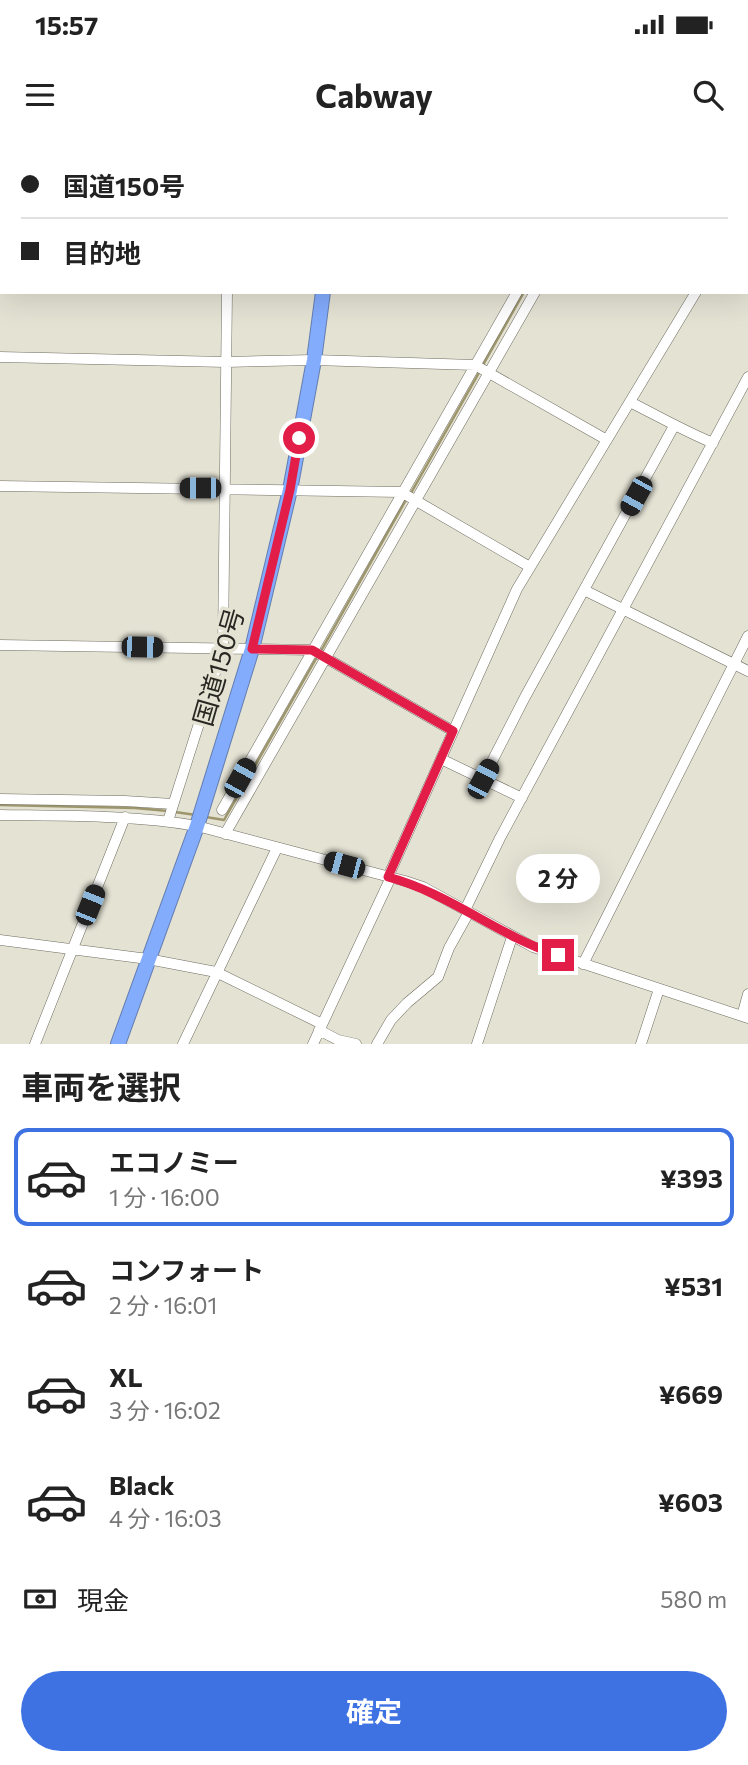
<!DOCTYPE html>
<html lang="ja">
<meta charset="utf-8">
<style>
:root{--surface:#fff;--page:#f6f6f6;--text:#222;--muted:#767676;--line:#e0e0e0;--accent:#3e72e2}
body{margin:0;font-family:Commissioner,"Noto Sans JP",sans-serif;background:var(--page);color:var(--text);height:100vh;display:flex;flex-direction:column;font-size:26px;white-space:nowrap}
*{box-sizing:border-box;margin:0}
p{font-size:23px;color:var(--muted)}
.icon{flex:none;width:38px;height:38px;fill:none;stroke:currentColor;stroke-width:2;stroke-linecap:round;stroke-linejoin:round}
.map{position:relative;height:904px;overflow:hidden}
.drawer{display:flex;flex-direction:column;background:var(--surface);flex:1}
.drawer>*{flex:none}
.banner{position:absolute;left:0px;top:0px;width:749px;height:154px;box-shadow:0 7px 28px #0002;display:grid;align-content:center;height:154px;padding:0 21px;background:var(--surface)}
.end{position:absolute;width:32px;height:32px;margin:-16px;border:9px solid #e11d48;background:#fff;box-shadow:0 0 0 4px #fff}
.from{border-radius:50%}
.bubble{position:absolute;height:49px;border-radius:24px;background:var(--surface);box-shadow:0 7px 28px #0002;font-size:23px;font-weight:700;line-height:49px;text-align:center}
.car{position:absolute;width:21px;height:42px;margin:-21px -10px;border-radius:9px;box-shadow:0 0 5px 2px #0007;background:linear-gradient(#222 24%,#8ab4d8 0 40%,#222 0 76%,#8ab4d8 0 86%,#222 0)}
.banner b{display:flex;align-items:center;gap:24px;height:66px;font-size:26px}
.banner b+b{border-top:2px solid var(--line)}
.banner i{width:18px;height:18px;background:var(--text)}
ul{padding:0;list-style:none}
li{display:flex;align-items:center;gap:21px;height:98px;margin:0 14px 10px;padding:0 7px;border:4px solid transparent;border-radius:14px}
li div{flex:1}
li b{display:block;font-size:26px}
li em{font-style:normal;font-weight:700}
li.selected{border-color:var(--accent)}
li>.icon{width:63px;height:63px;stroke-width:1.5}
h2{padding:0 21px;font-size:32px;line-height:84px}
.pay{display:flex;align-items:center;gap:18px;height:77px;padding:0 21px;font-size:26px}
.pay p{margin-inline-start:auto}
.button{display:flex;gap:14px;margin-top:auto;padding:14px 21px}
.button a{flex:1;height:80px;border-radius:42px;background:var(--accent);color:#fff;font-size:28px;font-weight:700;line-height:80px;text-align:center}
.status{display:flex;justify-content:space-between;align-items:center;height:49px;padding:0 35px;background:var(--surface);direction:ltr}
.status svg{height:19px;fill:currentColor}
header{display:flex;justify-content:space-between;align-items:center;height:91px;padding:0 21px;background:var(--surface);font-size:32px;font-weight:700}
.map>svg:first-child{display:block}
.lines{fill:none;stroke-linecap:round;stroke-linejoin:round}
.stream{stroke:#9d966c;stroke-width:2.5}
.minor-casing{stroke:#6f6d60;stroke-width:11}
.highway-casing{stroke:#637db0;stroke-width:16}
.minor{stroke:#fff;stroke-width:10}
.highway{stroke:#83acfd;stroke-width:14}
.route{stroke:#e11d48;stroke-width:9}
.labels{text-anchor:middle;stroke-width:7;stroke-linejoin:round;paint-order:stroke}
.street-label{font-size:26px;fill:#282722;stroke:#e4e2d3}
</style>
<div class="status"><b>15:57</b><svg viewBox="0 0 49 12"><path d="M0 12V9h3v3zM5 12V6h3v6zM10 12V3h3v9zM15 12V0h3v12zM26 1h20v11H26zM47 4h2v5h-2z"/></svg></div>
<header><svg class="icon" aria-label="menu" viewBox="0 0 24 24"><path d="M4 6h16M4 12h16M4 18h16"/></svg>Cabway<svg class="icon" aria-label="search" viewBox="0 0 24 24"><circle cx="10" cy="10" r="6"/><path d="M15 15l6 6"/></svg></header>
<div class="map">
<svg width="748" height="904" viewBox="0 0 748 904">
<rect width="100%" height="100%" fill="#e4e2d3"/>
<g class="lines">
<!-- stream -->
<path class="stream" d="M222 2V0
M575 2 581 0
M629 2 636 0
M0 50H2
M483 225 524 152
M411 353 480 231
M321 511 407 358
M0 665 135 668 168 671
M175 672 196 675
M206 677 224 680 317 517"/>
<!-- minor casing -->
<g class="minor-casing">
<path id="minor" d="M230 0V2
M514 0 516 2
M525 2 531 0
M662 2 668 0
M720 2 721 0
M747 142H748
M0 217 226 222 314 220 475 225 607 300
M630 262C658 276 684 291 713 303
M0 346 401 352 530 427
M584 450 748 531
M0 505 312 510 453 591
M441 619 522 658
M483 639 525 557 674 286
M0 659 125 661 173 664
M222 670 517 152
M0 675C66 676 132 675 197 686L405 741 423 747 533 807 748 878
M168 681 223 508 227 152
M225 694 535 152
M388 737 517 449 696 152
M465 770 500 698 748 237
M0 800 148 819 216 832 322 884
M583 824 748 496
M742 876 748 854
M319 890 338 900 356 904
M35 904 125 677
M183 904 277 708
M313 904 391 737
M377 904 391 880 407 863 438 837 449 808 469 772
M477 904 512 797
M641 904 659 849"/>
</g>
<!-- highway casing -->
<g class="highway-casing">
<path id="highway" d="M343 2 344 0
M118 904 197 686 252 509 290 350 314 220 323 152"/>
</g>
<!-- minor -->
<use href="#minor" class="minor"/>
<!-- highway -->
<use href="#highway" class="highway"/>
</g>
<g class="lines">
<!-- route -->
<path class="route" d="M299 298 290 350 252 509 312 510 453 591 388 737C449 753 498 796 558 815"/>
</g>
<g class="labels">
<!-- street labels -->
<g class="street-label">
<text transform="translate(219 527) rotate(-74)" y="9">国道150号</text>
</g>
</g>
</svg>
<i class="end from" style="left:299px;top:298px"></i>
<i class="end" style="left:558px;top:815px"></i>
<div class="bubble" style="left:516px;top:714px;width:84px">2 分</div>
<i class="car" style="left:200px;top:348px;rotate:270deg"></i>
<i class="car" style="left:636px;top:356px;rotate:209deg"></i>
<i class="car" style="left:142px;top:507px;rotate:91deg"></i>
<i class="car" style="left:240px;top:638px;rotate:29deg"></i>
<i class="car" style="left:483px;top:639px;rotate:28deg"></i>
<i class="car" style="left:344px;top:725px;rotate:285deg"></i>
<i class="car" style="left:90px;top:765px;rotate:22deg"></i>
<div class="banner">
<b><i class="from"></i>国道150号</b>
<b><i></i>目的地</b>
</div>
</div>
<section class="drawer">
<h2>車両を選択</h2>
<ul>
<li class="selected"><svg class="icon" aria-label="car" viewBox="0 0 24 24"><path d="M5 17H2v-5l4-1 3-4h7l3 4 3 1v5h-3M9 17h6M6 11h13"/><circle cx="7" cy="17" r="2"/><circle cx="17" cy="17" r="2"/></svg><div><b>エコノミー</b><p>1 分 · 16:00</p></div><em>¥393</em></li>
<li><svg class="icon" aria-label="car" viewBox="0 0 24 24"><path d="M5 17H2v-5l4-1 3-4h7l3 4 3 1v5h-3M9 17h6M6 11h13"/><circle cx="7" cy="17" r="2"/><circle cx="17" cy="17" r="2"/></svg><div><b>コンフォート</b><p>2 分 · 16:01</p></div><em>¥531</em></li>
<li><svg class="icon" aria-label="car" viewBox="0 0 24 24"><path d="M5 17H2v-5l4-1 3-4h7l3 4 3 1v5h-3M9 17h6M6 11h13"/><circle cx="7" cy="17" r="2"/><circle cx="17" cy="17" r="2"/></svg><div><b>XL</b><p>3 分 · 16:02</p></div><em>¥669</em></li>
<li><svg class="icon" aria-label="car" viewBox="0 0 24 24"><path d="M5 17H2v-5l4-1 3-4h7l3 4 3 1v5h-3M9 17h6M6 11h13"/><circle cx="7" cy="17" r="2"/><circle cx="17" cy="17" r="2"/></svg><div><b>Black</b><p>4 分 · 16:03</p></div><em>¥603</em></li>
</ul>
<div class="pay"><svg class="icon" aria-label="cash" viewBox="0 0 24 24"><path d="M3 7h18v10H3z"/><circle cx="12" cy="12" r="2"/></svg>現金<p>580 m</p></div>
<div class="button"><a>確定</a></div>
</section>
